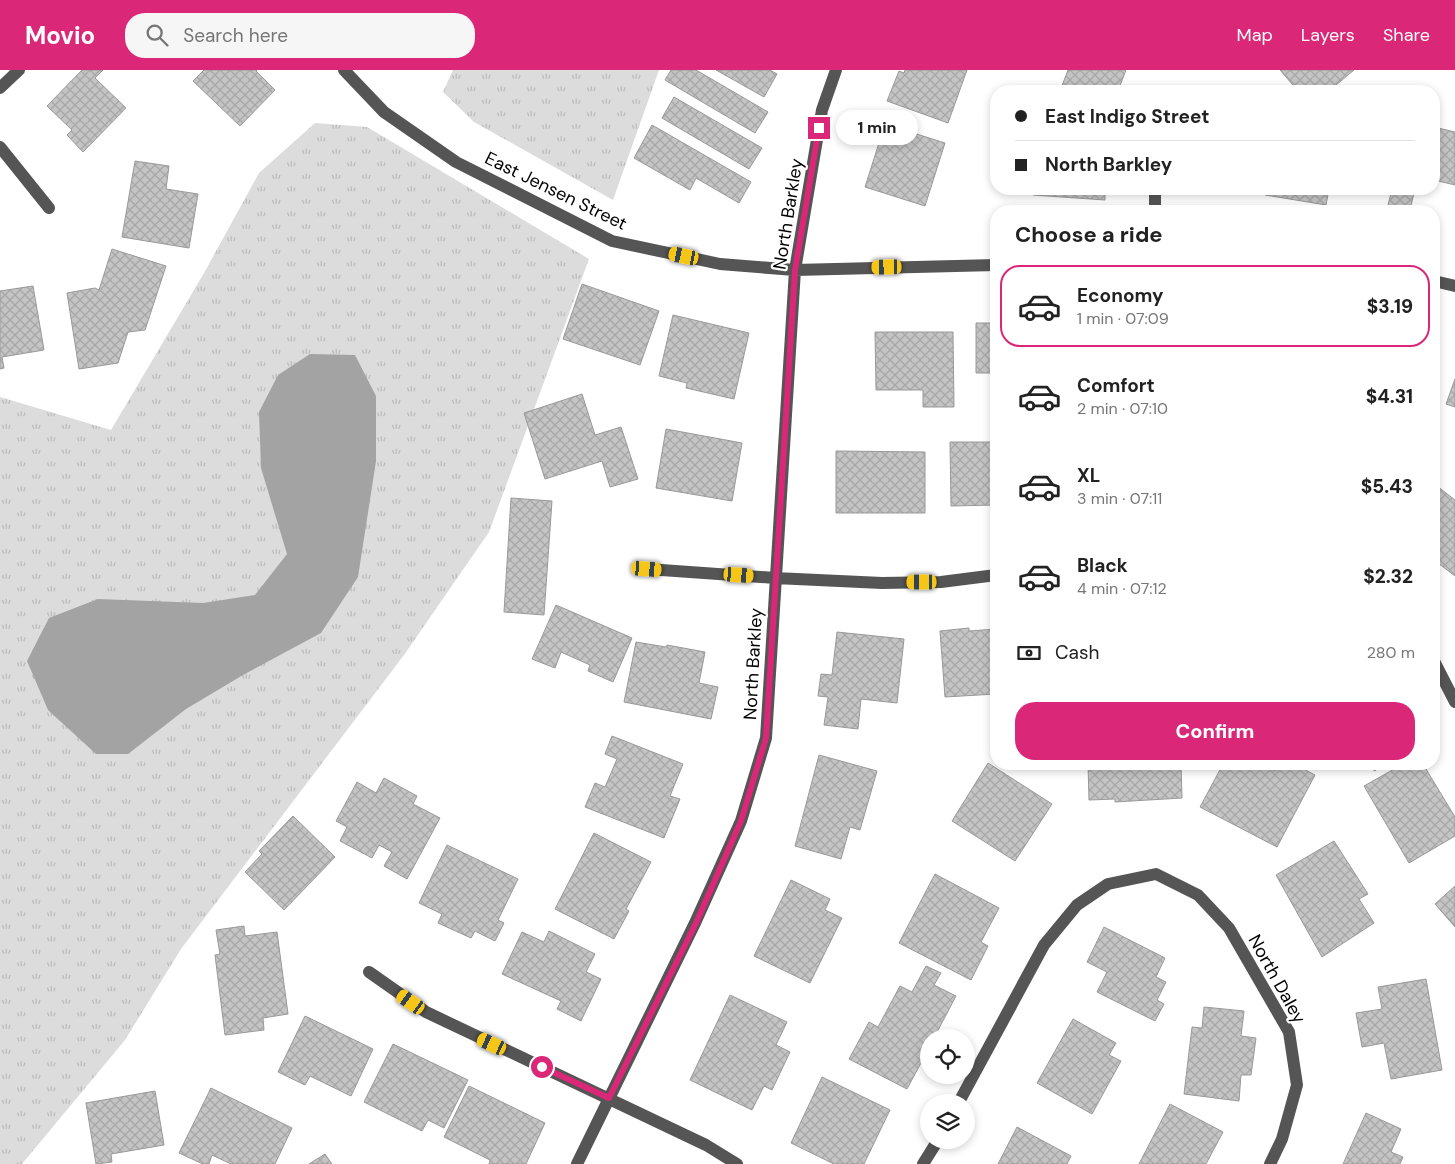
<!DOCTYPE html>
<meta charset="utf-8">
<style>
:root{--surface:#fff;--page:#f6f6f6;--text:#222;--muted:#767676;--line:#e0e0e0;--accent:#db2777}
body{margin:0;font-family:"DM Sans",sans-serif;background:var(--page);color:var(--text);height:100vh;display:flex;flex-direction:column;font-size:19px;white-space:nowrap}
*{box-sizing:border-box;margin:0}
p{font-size:16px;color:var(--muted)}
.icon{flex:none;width:28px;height:28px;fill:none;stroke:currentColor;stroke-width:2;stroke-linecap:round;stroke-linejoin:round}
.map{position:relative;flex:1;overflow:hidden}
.drawer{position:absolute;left:990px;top:135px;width:450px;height:565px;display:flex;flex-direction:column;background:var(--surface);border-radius:20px;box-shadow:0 2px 8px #0003}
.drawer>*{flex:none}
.guide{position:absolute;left:990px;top:15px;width:450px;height:110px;border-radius:20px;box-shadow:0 2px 8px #0003;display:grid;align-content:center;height:110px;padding:0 25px;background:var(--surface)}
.fabs{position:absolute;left:920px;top:959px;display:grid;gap:10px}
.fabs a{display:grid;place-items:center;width:55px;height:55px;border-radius:50%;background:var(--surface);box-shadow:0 2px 8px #0003;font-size:25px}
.end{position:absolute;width:22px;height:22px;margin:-11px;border:6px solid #db2777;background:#fff;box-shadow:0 0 0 2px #fff}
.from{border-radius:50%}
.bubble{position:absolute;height:35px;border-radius:18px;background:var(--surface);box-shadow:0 2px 8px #0003;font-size:16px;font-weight:800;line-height:35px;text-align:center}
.car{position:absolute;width:15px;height:30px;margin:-15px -8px;border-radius:6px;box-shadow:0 0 4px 1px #0007;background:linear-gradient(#f5c518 24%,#345 0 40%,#f5c518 0 76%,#345 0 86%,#f5c518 0)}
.guide b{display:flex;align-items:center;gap:18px;height:48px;font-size:19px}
.guide b+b{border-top:1px solid var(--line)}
.guide i{width:12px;height:12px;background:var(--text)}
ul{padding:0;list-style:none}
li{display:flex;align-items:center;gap:15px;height:82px;margin:0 10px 8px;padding:0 15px;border:2px solid transparent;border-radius:20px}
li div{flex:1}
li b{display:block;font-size:19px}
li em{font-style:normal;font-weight:800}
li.current{border-color:var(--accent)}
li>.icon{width:45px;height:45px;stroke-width:1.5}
h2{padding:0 25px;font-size:22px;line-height:60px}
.pay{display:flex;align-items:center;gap:12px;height:55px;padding:0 25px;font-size:19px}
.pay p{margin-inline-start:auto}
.action{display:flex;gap:10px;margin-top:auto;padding:10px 25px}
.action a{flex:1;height:58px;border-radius:20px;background:var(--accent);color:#fff;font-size:20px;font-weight:800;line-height:58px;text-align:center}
header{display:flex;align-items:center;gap:30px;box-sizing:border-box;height:70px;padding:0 25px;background:var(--accent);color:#fff}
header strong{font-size:24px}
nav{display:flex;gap:28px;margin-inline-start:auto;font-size:18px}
.search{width:350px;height:45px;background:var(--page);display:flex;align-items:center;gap:12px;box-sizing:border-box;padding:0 18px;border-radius:20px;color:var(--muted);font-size:19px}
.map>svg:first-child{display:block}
.grass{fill:url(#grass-tufts)}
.water{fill:#a3a3a3}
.building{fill:url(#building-cross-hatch);stroke:#999}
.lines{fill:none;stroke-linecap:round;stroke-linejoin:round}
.minor{stroke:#555;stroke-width:12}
.route{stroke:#db2777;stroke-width:6}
.labels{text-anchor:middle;stroke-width:4.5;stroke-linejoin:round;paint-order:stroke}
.street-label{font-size:18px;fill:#000;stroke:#fff}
</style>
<header>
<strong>Movio</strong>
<div class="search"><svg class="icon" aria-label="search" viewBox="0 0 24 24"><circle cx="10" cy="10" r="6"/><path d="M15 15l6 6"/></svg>Search here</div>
<nav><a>Map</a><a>Layers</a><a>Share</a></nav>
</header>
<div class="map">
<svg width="1455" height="1094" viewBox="0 0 1455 1094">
<defs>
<pattern id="grass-tufts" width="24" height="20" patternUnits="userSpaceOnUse" patternTransform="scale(1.25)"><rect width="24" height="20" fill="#dcdcdc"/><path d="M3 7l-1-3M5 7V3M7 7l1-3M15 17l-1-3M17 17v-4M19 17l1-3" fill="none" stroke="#bbb"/></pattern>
<pattern id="building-cross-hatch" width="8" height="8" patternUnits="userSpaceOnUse" patternTransform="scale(1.25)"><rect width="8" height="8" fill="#c4c4c4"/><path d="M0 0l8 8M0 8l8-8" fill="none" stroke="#a7a7a7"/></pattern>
</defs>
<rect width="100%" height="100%" fill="#fff"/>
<!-- grass -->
<path class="grass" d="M453 0H659L613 130 474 52 443 22Z
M315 53 367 57 589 189 489 462 404 585 181 879 125 970 22 1094H0V327L111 360 204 203 259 103Z"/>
<!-- water -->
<path class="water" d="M310 284 355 285 376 326V391L358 507 321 563 243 605 186 639 128 684H96L48 640 27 591 49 548 98 529 203 533 255 525 287 484 261 398 259 342 278 305Z"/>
<!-- building -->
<path class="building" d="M82 0H103L95 8 126 38 83 82 67 65 72 60 47 36Z
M204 0H257L256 1 275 20 240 56 193 11Z
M671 0H696L768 42 755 63 665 10Z
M716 0H770L777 4 764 27Z
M905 0H967L948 53 887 31 899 1 904 3Z
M1068 0H1126L1118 21H1060Z
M1280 0H1354L1329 21H1298Z
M674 27 762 78 749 99 662 48Z
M885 54 945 73 925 136 865 117Z
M652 55 751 112 739 133 696 108 690 120 634 88Z
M1434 57 1455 62V115L1434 110Z
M135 91 169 96 166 119 198 124 189 178 122 167Z
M1034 119H1105V130L1033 125Z
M1266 119H1329L1326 135 1265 125Z
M1392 119H1415L1410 140 1388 135Z
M112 179 166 196 145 260 128 262 118 293 79 299 67 223 95 218 99 220Z
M582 214 659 241 640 295 563 269Z
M33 216 44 280 2 287 4 298 0 299V221Z
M673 245 749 263 734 329 686 318 687 313 659 306Z
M976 253H996V303H976Z
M875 262H953L954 337H923V320H876Z
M1455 309V337L1446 334Z
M582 324 595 365 621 357 638 409 610 417 602 391 545 409 524 343Z
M666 359 742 373 732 431 656 418Z
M950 372H996V435L951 436Z
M836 381 925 382V443H836Z
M1437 416 1455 430V506L1434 490V421Z
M511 428 552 431 544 545 504 542Z
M556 535 632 568 613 612 588 601 590 595 561 582 555 598 532 589Z
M969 558V561L996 559V624L945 627 940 561Z
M837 562 904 569 897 633 861 629 858 659 824 655 828 627 818 626 821 604 832 605Z
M636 572 666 577 667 575 705 582 699 613 718 617 711 649 624 632Z
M612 666 683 694 670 726 680 729 664 768 585 737 595 713 605 717 617 689 605 684Z
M819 685 877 701 860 760 850 757 841 789 795 776Z
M988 693 1052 734 1015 791 952 751Z
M1088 694H1181L1182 728 1115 732V729L1089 730Z
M1223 694H1261L1275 701 1279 694H1294L1315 705 1277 777 1200 737Z
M1365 694H1380L1375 701Z
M1403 694H1423L1455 747V766L1409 793 1364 716Z
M384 708 417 726 413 734 440 748 407 809 384 796 392 782 379 775 372 788 340 771 347 757 336 751 357 712 376 723Z
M293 746 335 787 284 840 245 802 262 784 259 781Z
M594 763 651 792 626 839 629 841 614 869 555 839Z
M1334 771 1368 824 1359 829 1374 853 1322 887 1276 805Z
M447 775 518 809 498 850 504 853 495 871 475 861 471 868 438 853 442 844 419 833Z
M935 804 999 838 981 872 988 876 971 910 899 873Z
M791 810 830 829 825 840 842 848 810 913 754 886Z
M1455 816V857L1435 834Z
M244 856 245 866 277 862 288 944 263 948 264 960 225 965 215 885 220 884 216 860Z
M1104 857 1165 888 1156 907 1166 912 1157 930 1164 934 1155 951 1097 922 1107 902 1087 892Z
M549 861 595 884 586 902 601 909 581 951 557 939 561 931 502 904 522 862 544 872Z
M926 896 941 903 934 915 956 926 934 968H929V978L907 1019 849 989 869 952 878 957 900 916 912 922Z
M1426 909 1442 1000 1391 1009 1384 973 1362 977 1356 943 1382 939 1378 917Z
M730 925 787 952 776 975 790 982 772 1020 764 1016 752 1040 690 1010Z
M1204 937 1244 941 1241 966 1256 968 1251 1005H1241L1239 1031 1184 1024 1192 957 1202 958Z
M305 946 373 979 351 1026 310 1006 305 1015 278 1002Z
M1073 949 1116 973 1109 985 1121 991 1092 1044 1037 1013Z
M393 974 468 1010 444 1058 428 1050 422 1061 364 1032Z
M822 1007 890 1040 864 1094H834L791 1073Z
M469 1016 545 1053 526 1094H489L490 1090 444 1067Z
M211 1018 292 1058 275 1094H231L212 1085 209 1094H203L179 1083Z
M155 1021 164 1075 111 1084 112 1092 96 1094 86 1033Z
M1170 1034 1223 1062 1206 1094H1139Z
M1366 1043 1401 1059 1391 1082 1403 1087 1400 1094H1343Z
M1017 1057 1071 1086 1067 1094H998Z
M325 1084 332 1094H309Z"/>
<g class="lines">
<!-- minor -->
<path class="minor" d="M344 0 384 42 456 92 612 171 720 194 795 200 996 195
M0 18 19 0
M0 77 49 138
M1155 119V141
M1434 211 1455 216
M647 499 775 508 882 513 941 512 996 505
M1434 591 1455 632
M369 902 426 942 706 1075 737 1094
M959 1032 1044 875 1077 835 1108 814 1156 804 1198 825 1229 858 1289 962 1297 1015 1282 1069 1270 1094
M577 1094 695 853 741 751 766 668 795 200 822 40 836 0
M923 1094 938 1070"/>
</g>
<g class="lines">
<!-- route -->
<path class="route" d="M542 997 609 1028 696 853 741 751 766 668 795 200 819 58"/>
</g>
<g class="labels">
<!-- street labels -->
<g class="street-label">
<text transform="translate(556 121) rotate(26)" y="6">East Jensen Street</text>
<text transform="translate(788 144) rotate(-81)" y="6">North Barkley</text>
<text transform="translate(753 594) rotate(-87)" y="6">North Barkley</text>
<text transform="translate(1277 909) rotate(61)" y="6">North Daley</text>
</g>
</g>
</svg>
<div class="fabs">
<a><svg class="icon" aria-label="locate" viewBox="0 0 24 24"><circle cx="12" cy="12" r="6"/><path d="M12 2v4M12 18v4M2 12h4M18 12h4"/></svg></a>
<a><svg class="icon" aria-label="layers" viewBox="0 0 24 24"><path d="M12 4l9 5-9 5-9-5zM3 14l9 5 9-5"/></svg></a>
</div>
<i class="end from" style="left:542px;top:997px"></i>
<i class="end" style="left:819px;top:58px"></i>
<div class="bubble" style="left:836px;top:40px;width:82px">1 min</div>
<i class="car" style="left:684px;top:186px;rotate:282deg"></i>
<i class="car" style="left:887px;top:197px;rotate:269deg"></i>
<i class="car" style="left:647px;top:499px;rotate:94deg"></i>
<i class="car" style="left:739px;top:505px;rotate:94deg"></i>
<i class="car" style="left:922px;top:512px;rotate:270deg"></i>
<i class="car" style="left:411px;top:932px;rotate:305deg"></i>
<i class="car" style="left:492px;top:974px;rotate:295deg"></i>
<div class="guide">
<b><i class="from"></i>East Indigo Street</b>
<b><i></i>North Barkley</b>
</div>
<section class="drawer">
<h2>Choose a ride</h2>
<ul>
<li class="current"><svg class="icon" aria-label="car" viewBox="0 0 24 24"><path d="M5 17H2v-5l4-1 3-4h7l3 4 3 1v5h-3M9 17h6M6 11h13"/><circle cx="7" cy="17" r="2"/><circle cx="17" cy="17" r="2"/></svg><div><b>Economy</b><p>1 min · 07:09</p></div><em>$3.19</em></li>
<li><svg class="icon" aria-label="car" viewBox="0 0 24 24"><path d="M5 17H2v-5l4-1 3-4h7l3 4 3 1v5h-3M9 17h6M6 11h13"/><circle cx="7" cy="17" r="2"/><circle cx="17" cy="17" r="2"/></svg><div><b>Comfort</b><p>2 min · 07:10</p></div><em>$4.31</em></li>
<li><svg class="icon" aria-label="car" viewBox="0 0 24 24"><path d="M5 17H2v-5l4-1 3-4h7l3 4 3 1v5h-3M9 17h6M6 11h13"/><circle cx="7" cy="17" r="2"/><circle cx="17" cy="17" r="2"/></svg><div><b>XL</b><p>3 min · 07:11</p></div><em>$5.43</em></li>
<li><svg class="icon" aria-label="car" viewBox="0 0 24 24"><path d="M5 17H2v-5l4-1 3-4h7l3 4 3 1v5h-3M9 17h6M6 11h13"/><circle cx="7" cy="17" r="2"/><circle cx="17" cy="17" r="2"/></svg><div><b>Black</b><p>4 min · 07:12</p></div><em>$2.32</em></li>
</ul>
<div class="pay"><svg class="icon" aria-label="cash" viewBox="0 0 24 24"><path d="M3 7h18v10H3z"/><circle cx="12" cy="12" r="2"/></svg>Cash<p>280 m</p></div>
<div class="action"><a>Confirm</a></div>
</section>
</div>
